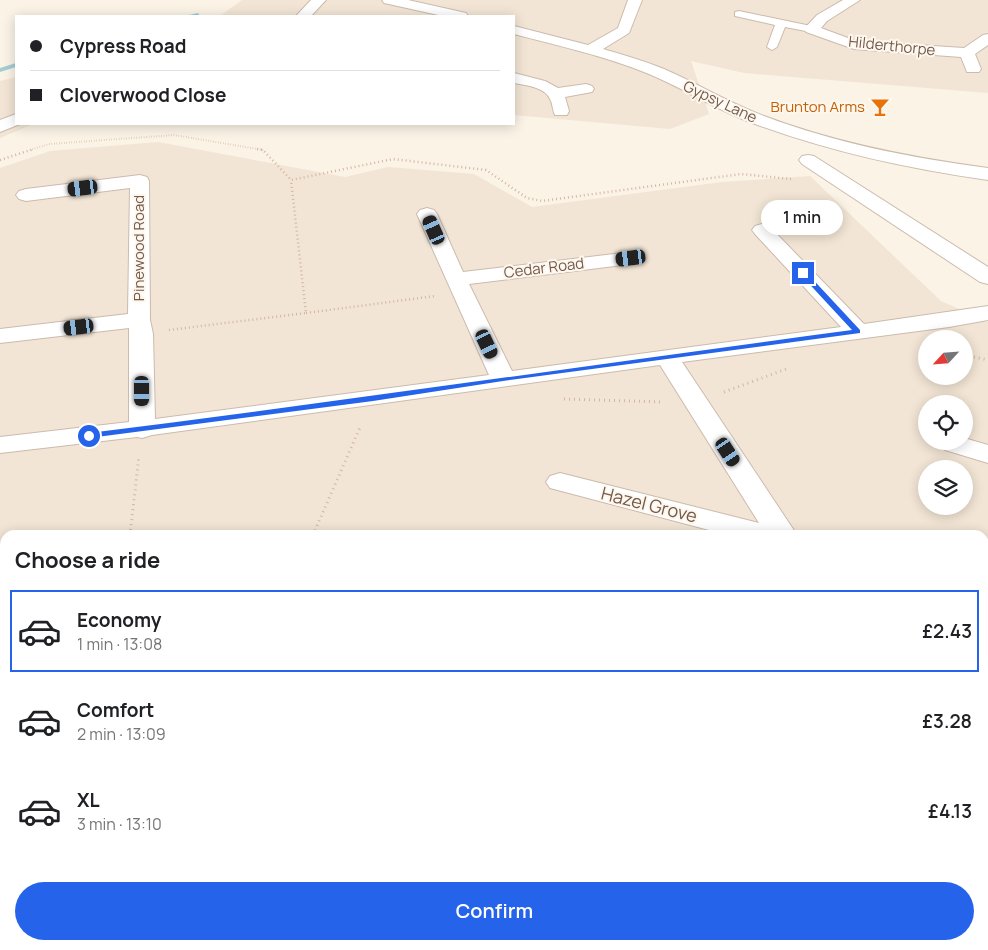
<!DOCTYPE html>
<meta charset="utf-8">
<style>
:root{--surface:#fff;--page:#f6f6f6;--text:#202124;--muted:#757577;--line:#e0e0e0;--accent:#2563eb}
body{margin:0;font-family:Manrope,sans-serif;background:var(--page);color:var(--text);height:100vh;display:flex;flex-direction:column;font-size:19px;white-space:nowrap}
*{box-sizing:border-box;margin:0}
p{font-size:16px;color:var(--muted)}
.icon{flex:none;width:28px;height:28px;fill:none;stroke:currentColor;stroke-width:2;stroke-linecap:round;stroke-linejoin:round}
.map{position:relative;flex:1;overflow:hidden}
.details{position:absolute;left:0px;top:530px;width:989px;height:420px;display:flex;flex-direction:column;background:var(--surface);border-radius:15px 15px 0 0;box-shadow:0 2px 12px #0003}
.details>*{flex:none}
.hud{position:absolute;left:15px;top:15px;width:500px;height:110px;border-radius:0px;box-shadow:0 2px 12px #0003;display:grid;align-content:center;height:110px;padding:0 15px;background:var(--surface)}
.needle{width:32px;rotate:244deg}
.fabs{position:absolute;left:918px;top:330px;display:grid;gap:10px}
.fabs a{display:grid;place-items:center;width:55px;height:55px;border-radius:50%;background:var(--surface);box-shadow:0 2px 12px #0003;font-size:25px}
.end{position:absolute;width:22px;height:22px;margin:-11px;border:6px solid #2563eb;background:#fff;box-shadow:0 0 0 2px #fff}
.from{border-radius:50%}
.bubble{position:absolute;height:35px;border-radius:18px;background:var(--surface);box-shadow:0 2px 12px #0003;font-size:16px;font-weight:600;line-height:35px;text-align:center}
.car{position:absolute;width:15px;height:30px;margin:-15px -8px;border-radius:6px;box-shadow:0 0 4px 1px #0007;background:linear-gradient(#222 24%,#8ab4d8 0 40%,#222 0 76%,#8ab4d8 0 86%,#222 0)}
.hud b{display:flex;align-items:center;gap:18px;height:48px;font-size:19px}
.hud b+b{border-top:1px solid var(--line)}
.hud i{width:12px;height:12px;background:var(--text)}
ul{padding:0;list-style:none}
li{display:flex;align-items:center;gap:15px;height:82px;margin:0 10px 8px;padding:0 5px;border:2px solid transparent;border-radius:0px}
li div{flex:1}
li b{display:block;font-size:19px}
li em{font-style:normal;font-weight:600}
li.active{border-color:var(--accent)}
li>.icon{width:45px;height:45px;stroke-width:1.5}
h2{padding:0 15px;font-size:22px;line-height:60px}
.button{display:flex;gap:10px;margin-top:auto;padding:10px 15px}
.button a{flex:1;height:58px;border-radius:30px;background:var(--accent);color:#fff;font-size:20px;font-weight:600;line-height:58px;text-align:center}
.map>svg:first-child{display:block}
.residential{fill:#f2e5d5;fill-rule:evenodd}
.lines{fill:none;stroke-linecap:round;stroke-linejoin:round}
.stream{fill:#a3cdd5;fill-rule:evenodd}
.service-casing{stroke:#ccbbad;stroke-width:2}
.minor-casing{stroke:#ccbbad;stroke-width:2}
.path-far3{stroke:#d4b5a3;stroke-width:2;stroke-dasharray:0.5 2;stroke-linecap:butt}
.path-far2{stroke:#d4b5a3;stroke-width:2.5;stroke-dasharray:1 3;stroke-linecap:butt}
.path-far1{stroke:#d4b5a3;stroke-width:3;stroke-dasharray:1 4;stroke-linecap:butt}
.path{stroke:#d4b5a3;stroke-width:4.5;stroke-dasharray:2 5;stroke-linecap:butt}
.service{fill:#fff;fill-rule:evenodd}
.minor{fill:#fff;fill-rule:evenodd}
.route{fill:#2563eb}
.labels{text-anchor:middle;stroke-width:4;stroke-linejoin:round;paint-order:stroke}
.far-street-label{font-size:15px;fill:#735a4c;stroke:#fef7ed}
.far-food-label{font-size:15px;fill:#c56008;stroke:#fef7ed;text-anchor:end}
.street-label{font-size:18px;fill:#735a4c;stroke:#fef7ed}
</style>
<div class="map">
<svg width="988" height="950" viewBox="0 0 988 950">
<rect width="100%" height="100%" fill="#fbf3e6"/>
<!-- residential -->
<path class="residential" d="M242 0H988V93L744 73 691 61 709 114 670 129 514 115V16H220Z
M16 77V124H33L0 138V81Z
M158 142 345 177 388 167 474 174 532 207 722 182 810 176 941 301 988 322V950H0V168L50 151ZM926 339H964V376H926ZM926 404H964V441H926ZM926 469H964V506H926ZM5 535H984V945H5Z"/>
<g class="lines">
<!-- stream -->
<path class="stream" d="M198 13 200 16H188L189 15Z
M16 63V67L0 72V68Z"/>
<!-- service casing -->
<g class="service-casing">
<path id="service" d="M739 11 811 26 816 29 811 32 785 27 777 47 772 50 767 47 775 25 735 16V12Z"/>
</g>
<!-- minor casing -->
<g class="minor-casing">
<path id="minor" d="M311 0H326L311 16H296Z
M382 0H408L466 13 468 16H443L384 3Z
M628 0H642L629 33 603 49C624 55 644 61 664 69 698 84 729 103 764 116 835 143 912 158 988 168V180C909 169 831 152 755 124 718 111 685 89 649 74 605 56 559 46 514 34V26L588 45 618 28Z
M843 0H860L827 21 821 28 856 41 964 48 983 35 988 34V45L975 54 981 69 979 72H967L961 57 854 49 806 32 804 29 817 15Z
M514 73 545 81 558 88 586 84 592 86 594 89 592 92 565 97 569 111 567 115H555C552 109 553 104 550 99 545 87 525 85 514 83Z
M16 114V124H20L0 132V120Z
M808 155 814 156 988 267V284L980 282 802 164 799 160 802 156Z
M140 175 147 177 149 181 150 320 153 334 155 419 489 375 417 214 420 210 427 208 434 210 437 214 463 272 631 252 638 254 642 258 638 262 631 264 469 284 512 371 841 327 755 234 752 230 755 226 762 224 769 226 864 324 988 306V320L949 327 682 362 797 535H728L550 488 546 482 550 476 560 473 759 523 660 365 152 435 142 438 137 437 0 453V437L129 422V328L0 343V329L128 314 130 188 26 201 19 199 16 195 19 191 26 189Z
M964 438 988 445V463L945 450 941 444 942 441H964Z
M984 580 988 581V603L984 602Z
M5 674V705L0 707V676Z
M331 945H374L371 950H329Z
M911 945H953V950H911Z"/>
</g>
<!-- path-far3 -->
<path class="path-far3" d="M30 150 49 144 174 135 263 150"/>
<!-- path-far2 -->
<path class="path-far2" d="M257 149 263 150 291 180 393 159 486 170 527 198 542 201 741 174 791 179
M0 160 34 149
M306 313 435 296
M169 330 306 313 291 180"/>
<!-- path-far1 -->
<path class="path-far1" d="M964 355 988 360
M724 392 789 368
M564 399 663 402
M130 535 139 456
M313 535 361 425"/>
<!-- path -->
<path class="path" d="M984 737 988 738
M984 760 988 765"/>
<!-- service -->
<use href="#service" class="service"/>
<!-- minor -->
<use href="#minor" class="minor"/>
</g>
<!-- route -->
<path class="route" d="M801 272H806L860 330V333L503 381 373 401 89 438 85 436 89 433C344 401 598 364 852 330L801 275Z"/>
<!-- icons -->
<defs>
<g id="bar-bare" transform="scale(1.5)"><path d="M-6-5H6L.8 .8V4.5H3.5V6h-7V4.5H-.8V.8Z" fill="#e8710a" stroke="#fef7ed" stroke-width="2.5" paint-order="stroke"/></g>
</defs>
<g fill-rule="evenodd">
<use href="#bar-bare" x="880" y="107"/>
</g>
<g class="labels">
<!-- far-street labels -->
<g class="far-street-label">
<text transform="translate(892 46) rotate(6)" y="5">Hilderthorpe</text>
<text transform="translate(720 102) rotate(25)" y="5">Gypsy Lane</text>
<text transform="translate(139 248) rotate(-90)" y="5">Pinewood Road</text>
<text transform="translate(544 268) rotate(-7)" y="5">Cedar Road</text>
</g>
<!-- far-food labels -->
<g class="far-food-label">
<text x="865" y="112">Brunton Arms</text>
</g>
<!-- street labels -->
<g class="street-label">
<text transform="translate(649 505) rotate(14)" y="6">Hazel Grove</text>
</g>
</g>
</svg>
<div class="fabs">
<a><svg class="needle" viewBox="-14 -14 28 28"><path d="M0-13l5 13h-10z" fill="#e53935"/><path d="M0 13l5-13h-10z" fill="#757577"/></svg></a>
<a><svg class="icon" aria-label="locate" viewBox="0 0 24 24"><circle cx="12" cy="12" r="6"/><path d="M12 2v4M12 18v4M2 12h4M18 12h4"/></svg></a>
<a><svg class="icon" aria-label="layers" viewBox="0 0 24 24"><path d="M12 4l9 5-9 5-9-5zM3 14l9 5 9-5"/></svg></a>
</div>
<i class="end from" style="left:89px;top:436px"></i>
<i class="end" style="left:803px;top:273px"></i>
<div class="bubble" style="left:761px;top:200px;width:82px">1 min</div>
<i class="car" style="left:83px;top:188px;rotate:263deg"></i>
<i class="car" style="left:434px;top:230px;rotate:336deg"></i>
<i class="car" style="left:631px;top:258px;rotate:263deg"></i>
<i class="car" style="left:79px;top:327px;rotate:263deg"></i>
<i class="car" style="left:487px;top:344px;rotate:155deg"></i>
<i class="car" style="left:142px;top:391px;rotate:180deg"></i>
<i class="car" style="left:728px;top:452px;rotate:147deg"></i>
<div class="hud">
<b><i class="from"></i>Cypress Road</b>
<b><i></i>Cloverwood Close</b>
</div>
<section class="details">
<h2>Choose a ride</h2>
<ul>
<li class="active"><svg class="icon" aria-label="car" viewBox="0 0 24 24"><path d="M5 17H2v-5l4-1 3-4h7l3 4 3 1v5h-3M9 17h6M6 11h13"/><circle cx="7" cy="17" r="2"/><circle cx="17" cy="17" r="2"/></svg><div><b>Economy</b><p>1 min · 13:08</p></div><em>£2.43</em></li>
<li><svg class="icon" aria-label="car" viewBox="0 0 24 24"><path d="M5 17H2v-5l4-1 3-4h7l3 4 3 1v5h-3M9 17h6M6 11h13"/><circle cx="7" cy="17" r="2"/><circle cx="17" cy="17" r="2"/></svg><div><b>Comfort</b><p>2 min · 13:09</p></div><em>£3.28</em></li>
<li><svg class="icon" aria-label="car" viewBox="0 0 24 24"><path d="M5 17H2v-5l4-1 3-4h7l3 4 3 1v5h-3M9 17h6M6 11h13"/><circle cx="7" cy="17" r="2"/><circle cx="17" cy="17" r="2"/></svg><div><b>XL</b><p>3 min · 13:10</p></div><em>£4.13</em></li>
</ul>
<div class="button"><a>Confirm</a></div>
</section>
</div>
